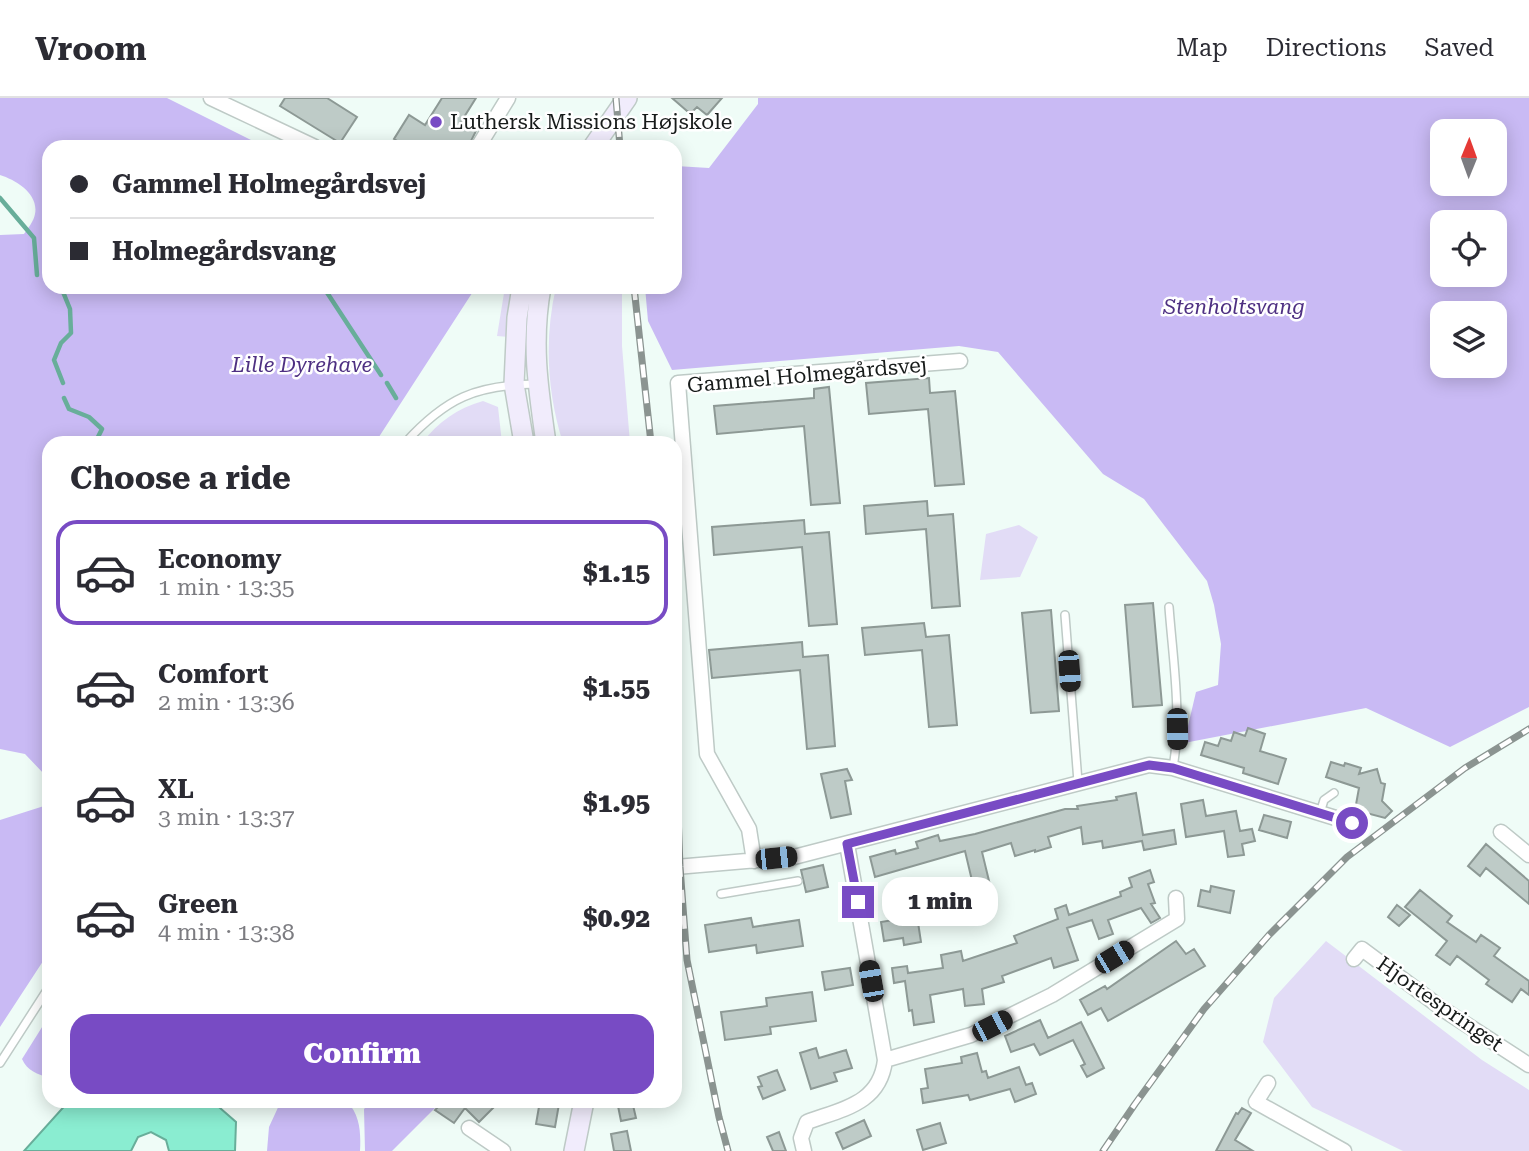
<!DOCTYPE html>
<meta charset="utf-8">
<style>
:root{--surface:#fff;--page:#f7f7f7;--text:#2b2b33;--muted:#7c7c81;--line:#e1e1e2;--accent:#784bc4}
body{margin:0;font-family:"Roboto Serif",serif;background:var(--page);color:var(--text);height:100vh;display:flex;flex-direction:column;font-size:26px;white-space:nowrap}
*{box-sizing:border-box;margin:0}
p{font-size:23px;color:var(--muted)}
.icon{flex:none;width:38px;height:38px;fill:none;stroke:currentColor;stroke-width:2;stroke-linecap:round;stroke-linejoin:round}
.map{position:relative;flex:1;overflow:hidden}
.details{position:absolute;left:42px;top:338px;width:640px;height:672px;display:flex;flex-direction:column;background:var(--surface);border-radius:21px;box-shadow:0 4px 18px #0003}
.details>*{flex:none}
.top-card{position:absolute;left:42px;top:42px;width:640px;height:154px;border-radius:21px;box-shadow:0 4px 18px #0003;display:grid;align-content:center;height:154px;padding:0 28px;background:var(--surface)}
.needle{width:46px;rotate:1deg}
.controls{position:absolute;left:1430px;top:21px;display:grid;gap:14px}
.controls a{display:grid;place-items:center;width:77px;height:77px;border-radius:14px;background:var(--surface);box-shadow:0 4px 18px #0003;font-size:35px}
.end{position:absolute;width:32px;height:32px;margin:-16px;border:9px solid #784bc4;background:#fff;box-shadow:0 0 0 4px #fff}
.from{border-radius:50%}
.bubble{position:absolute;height:49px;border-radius:21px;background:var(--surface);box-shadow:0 4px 18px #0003;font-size:23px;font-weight:800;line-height:49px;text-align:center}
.car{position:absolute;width:21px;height:42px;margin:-21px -10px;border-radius:9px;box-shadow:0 0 5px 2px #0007;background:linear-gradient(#222 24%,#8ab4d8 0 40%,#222 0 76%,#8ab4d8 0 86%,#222 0)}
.top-card b{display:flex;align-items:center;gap:24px;height:66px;font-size:26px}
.top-card b+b{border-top:2px solid var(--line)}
.top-card i{width:18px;height:18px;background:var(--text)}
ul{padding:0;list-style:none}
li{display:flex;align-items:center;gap:21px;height:105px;margin:0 14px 10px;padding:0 14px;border:4px solid transparent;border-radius:21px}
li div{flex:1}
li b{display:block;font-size:26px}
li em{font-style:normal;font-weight:800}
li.current{border-color:var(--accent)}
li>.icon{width:63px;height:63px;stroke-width:1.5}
h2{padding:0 28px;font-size:32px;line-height:84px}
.primary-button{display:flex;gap:14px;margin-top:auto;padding:14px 28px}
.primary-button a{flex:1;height:80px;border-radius:21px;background:var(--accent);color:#fff;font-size:28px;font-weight:800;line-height:80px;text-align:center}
header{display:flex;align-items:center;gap:42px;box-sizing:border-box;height:98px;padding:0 35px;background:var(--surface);border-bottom:2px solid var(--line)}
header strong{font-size:33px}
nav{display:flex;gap:38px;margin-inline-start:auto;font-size:24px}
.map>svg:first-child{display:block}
.green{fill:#e2dcf6}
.forest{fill:#c9baf4;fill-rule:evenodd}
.water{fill:#8aedd1;stroke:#68ae9a;stroke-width:2}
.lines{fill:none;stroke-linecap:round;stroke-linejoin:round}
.stream{stroke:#68ae9a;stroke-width:4.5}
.building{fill:#becbc7;stroke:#8d9995;stroke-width:2}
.lane-casing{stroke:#becac6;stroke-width:10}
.street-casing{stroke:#becac6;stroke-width:17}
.secondary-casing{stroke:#becac6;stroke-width:22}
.lane{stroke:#fff;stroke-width:7}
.street{stroke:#fff;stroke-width:14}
.secondary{stroke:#f1ecfc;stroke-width:19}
.rail-casing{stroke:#8b9491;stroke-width:7}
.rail{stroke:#fff;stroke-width:4.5;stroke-dasharray:13;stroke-linecap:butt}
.route{stroke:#784bc4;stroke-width:9}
.poi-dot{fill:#784bc4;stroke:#fff;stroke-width:2.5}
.labels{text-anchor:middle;stroke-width:5;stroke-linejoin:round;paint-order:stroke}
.poi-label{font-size:21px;fill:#171b1a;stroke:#fff;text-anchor:start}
.park-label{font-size:21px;font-style:italic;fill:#4e3082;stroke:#fff}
.street-label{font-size:21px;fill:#171b1a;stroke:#fff}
</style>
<header>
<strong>Vroom</strong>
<nav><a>Map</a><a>Directions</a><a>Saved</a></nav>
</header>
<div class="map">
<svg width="1529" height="1053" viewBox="0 0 1529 1053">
<rect width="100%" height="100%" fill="#effcf7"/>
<!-- green -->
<path class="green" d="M505 189H516L509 239 497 238Z
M556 189H622V248L630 345H563C547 294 544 241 556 189Z
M483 303 498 309 502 345H422C438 324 458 310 483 303Z
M1019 427 1038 439 1020 479 980 482 986 436Z
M1326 843 1482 962 1529 992V1053H1403L1312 1009 1263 944 1274 900Z"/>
<!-- forest -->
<path class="forest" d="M0 0H167L265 49H49V189H476L375 345H49V854L0 929V722L44 708 49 695 45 677 25 656 0 651V137L24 136C28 130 34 123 35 116 39 96 16 82 0 77Z
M758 0H1529V609L1450 649 1366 610 1184 645 1196 594 1218 587 1221 546 1214 507 1207 483 1144 401 1103 376 998 254 959 248 672 272 648 223 645 189H676V68L709 70 758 6ZM1442 33H1494V86H1442ZM1442 124H1494V177H1442ZM1442 215H1494V268H1442Z
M49 918V980C38 976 27 973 22 961Z
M281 1003H347C360 1018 361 1033 360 1053H267L269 1029Z
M372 1003H442L392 1053H365L364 1011Z"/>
<!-- water -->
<path class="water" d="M69 1003H212L236 1024 235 1053H169L166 1042 151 1034 138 1039 131 1053H24Z"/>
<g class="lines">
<!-- stream -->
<path class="stream" d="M0 100 34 140 37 177
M61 189 70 211 71 235 61 245 54 262 63 285
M327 189 326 193 381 277
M387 285 396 300
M64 300 69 311 89 319 102 331 95 345"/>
</g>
<!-- building -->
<path class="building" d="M285 0H327L357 19 340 45 280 8Z
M442 0H476L461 24 476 33 468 49H408L394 41 409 17 425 27Z
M672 0H722L707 17 697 9 693 13H687Z
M929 280 930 295 955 293 964 386 935 388 928 311 869 316 866 285Z
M829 289 840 405 811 407 804 328 717 336 714 308 814 300V291Z
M927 403 928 418 953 416 960 508 932 510 926 431 866 436 864 408Z
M804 422 805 436 829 434 837 526 809 528 802 449 714 457 712 429Z
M1153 505 1162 607 1133 609 1125 507Z
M1051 512 1059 613 1031 615 1022 515Z
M924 525 926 539 949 537 957 627 929 629 922 552 865 557 862 530Z
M802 544 803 559 828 557 835 648 807 651 800 572 712 580 709 552Z
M1248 630 1265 636 1260 653 1286 661 1278 686 1243 675 1244 670 1201 657 1205 644 1218 648 1221 640 1231 643 1234 634 1245 638Z
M1331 664 1344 668 1345 665 1361 670 1359 676 1377 671 1381 685 1385 686 1382 703 1392 713 1385 720 1355 712 1359 690 1326 679Z
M847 671 852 682 845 683 851 716 831 720 821 676Z
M1136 695 1143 737 1174 732 1176 746 1144 752 1142 743 1103 750 1102 743 1083 746 1081 729 1048 739 1051 749 1035 754V752L1015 758 1011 745 982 754 990 787 974 791 965 753 875 779 870 759 895 752 896 756 918 750 916 744 938 737 940 743 975 736 1065 711H1078L1077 708 1117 702 1116 699Z
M1203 702 1206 718 1236 713 1240 733 1252 731 1255 743 1242 746 1244 757 1228 759 1224 733 1186 739 1181 706Z
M1264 717 1291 724 1287 740 1259 732Z
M1486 746 1529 783V806L1486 770 1480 778 1468 768Z
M823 767 828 789 806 794 801 772Z
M1150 772 1154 784 1148 786 1155 805 1151 806 1160 820 1151 825 1141 810 1108 822 1113 836 1099 841 1092 822 1067 830 1078 862 1054 870 1051 860 1002 878 1004 884 982 891 984 906 965 908 963 891 930 897 934 924 914 927 912 912 909 913 905 883 894 885 892 870 907 868 908 875 943 870 941 857 961 853 963 863 1017 845 1014 838 1058 821 1055 811 1066 807 1069 817 1121 798 1120 794 1132 789 1129 780Z
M1211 788 1234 793 1230 815 1198 808 1201 792 1210 794Z
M1420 792 1452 818 1447 824 1476 844 1481 837 1500 850 1494 858 1529 883V897L1521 891 1512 904 1486 886 1489 882 1457 858 1450 867 1436 857 1447 843 1405 809Z
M1397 807 1410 817 1399 828 1388 819Z
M917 818 921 844 904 847 903 840 884 843 881 824Z
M751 820 753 829 799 822 803 848 757 855 756 847 709 854 705 827Z
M1176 843 1186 856 1194 851 1205 868 1108 923 1101 910 1088 917 1080 902 1105 888 1107 891Z
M850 870 853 887 825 892 822 874Z
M812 894 816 923 770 929 771 936 725 942 721 914 767 908 766 900Z
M1040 922 1048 940 1081 924 1104 970 1087 979 1081 968 1085 966 1073 942 1040 957 1034 946 1011 954 1005 938Z
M816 950 819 960 846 952 852 970 834 975 837 983 811 991 800 955Z
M977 955 982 974 986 973 988 980 1019 969 1026 987 1032 985 1036 996 1015 1004 1010 991 970 1002 968 997 923 1005 921 991 928 990 925 971 962 965 961 959Z
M777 972 785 992 763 1001 758 989 762 988 758 979Z
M444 1003H500L479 1024 465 1010 454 1025 435 1012Z
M540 1003 559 1006 555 1029 536 1026Z
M617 1003H632L636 1020 621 1023Z
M1242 1010 1251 1015 1235 1042 1253 1053H1216L1236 1015 1238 1016Z
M864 1022 871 1038 843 1051 836 1035Z
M940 1025 946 1045 923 1052 917 1032Z
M627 1033 631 1053H614L611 1036Z
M779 1034 786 1053H773L767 1039Z"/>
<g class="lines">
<!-- lane casing -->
<g class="lane-casing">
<path id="lane" d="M405 345C446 300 475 287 537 286
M1169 509C1173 562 1182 617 1173 670
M1065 517 1078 684
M1320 715 1324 702 1334 695
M721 796 798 783
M0 965 49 889"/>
</g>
<!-- street casing -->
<g class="street-casing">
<path id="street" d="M211 0 315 49
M478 49 508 0
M1501 734 1529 757
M754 763 749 731 707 656 678 285 960 263
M676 769 794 759 1149 667 1173 670 1352 725
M1354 861 1362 851 1444 912 1529 967
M885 962 971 937 1052 897 1177 821 1176 800
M1268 985 1256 1004 1344 1053
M469 1030 503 1053
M804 1053 801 1040 807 1024C842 1011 880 1006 885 962L847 746"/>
</g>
<!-- secondary casing -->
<g class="secondary-casing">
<path id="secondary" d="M593 49 627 0
M522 189 517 220 514 286 524 345
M541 189C531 244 538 290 546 345
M574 1053 584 1003"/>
</g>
<!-- lane -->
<use href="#lane" class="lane"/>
<!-- street -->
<use href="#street" class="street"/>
<!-- secondary -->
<use href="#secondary" class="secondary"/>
<!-- rail casing -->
<g class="rail-casing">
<path id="rail" d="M616 0 620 49
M634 189 651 345
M676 662 680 769 687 862 719 1019 728 1053
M1103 1053 1135 1006 1204 911 1269 837 1347 759 1465 670 1529 631"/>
</g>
<!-- rail -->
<use href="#rail" class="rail"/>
</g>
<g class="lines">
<!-- route -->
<path class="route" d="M858 804 847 746 1149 667 1173 670 1352 725"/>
</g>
<!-- markers -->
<circle class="poi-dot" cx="436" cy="24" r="7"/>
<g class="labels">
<!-- poi labels -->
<g class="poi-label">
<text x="450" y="31">Luthersk Missions Højskole</text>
</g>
<!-- park labels -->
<g class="park-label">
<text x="1234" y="216">Stenholtsvang</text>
<text x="302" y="274">Lille Dyrehave</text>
</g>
<!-- street labels -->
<g class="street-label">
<text transform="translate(807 277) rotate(-5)" y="7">Gammel Holmegårdsvej</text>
<text transform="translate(1440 906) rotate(35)" y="7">Hjortespringet</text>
</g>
</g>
</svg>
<div class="controls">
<a><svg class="needle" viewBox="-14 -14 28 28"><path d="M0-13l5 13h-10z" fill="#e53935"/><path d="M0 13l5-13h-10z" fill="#7c7c81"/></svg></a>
<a><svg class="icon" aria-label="locate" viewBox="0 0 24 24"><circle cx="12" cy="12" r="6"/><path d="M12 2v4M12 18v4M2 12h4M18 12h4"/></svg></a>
<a><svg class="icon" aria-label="layers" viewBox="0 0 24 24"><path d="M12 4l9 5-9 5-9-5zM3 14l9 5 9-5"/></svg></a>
</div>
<i class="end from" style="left:1352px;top:725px"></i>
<i class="end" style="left:858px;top:804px"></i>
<div class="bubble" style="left:882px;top:779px;width:116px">1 min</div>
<i class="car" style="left:1069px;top:573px;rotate:176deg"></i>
<i class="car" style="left:1177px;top:631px;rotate:179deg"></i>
<i class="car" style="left:776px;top:760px;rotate:84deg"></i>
<i class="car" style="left:1114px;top:859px;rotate:59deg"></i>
<i class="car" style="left:871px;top:883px;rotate:350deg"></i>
<i class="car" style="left:992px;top:928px;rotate:63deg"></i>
<div class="top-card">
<b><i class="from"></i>Gammel Holmegårdsvej</b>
<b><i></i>Holmegårdsvang</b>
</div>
<section class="details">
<h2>Choose a ride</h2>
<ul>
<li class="current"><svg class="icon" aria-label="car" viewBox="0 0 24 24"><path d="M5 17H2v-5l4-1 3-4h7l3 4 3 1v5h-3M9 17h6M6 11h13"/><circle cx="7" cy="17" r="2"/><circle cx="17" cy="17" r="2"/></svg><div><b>Economy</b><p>1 min · 13:35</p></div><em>$1.15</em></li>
<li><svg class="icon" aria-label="car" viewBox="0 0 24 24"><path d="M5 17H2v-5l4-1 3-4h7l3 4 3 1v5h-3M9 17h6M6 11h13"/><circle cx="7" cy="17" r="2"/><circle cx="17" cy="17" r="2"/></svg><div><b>Comfort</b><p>2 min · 13:36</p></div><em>$1.55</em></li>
<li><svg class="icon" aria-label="car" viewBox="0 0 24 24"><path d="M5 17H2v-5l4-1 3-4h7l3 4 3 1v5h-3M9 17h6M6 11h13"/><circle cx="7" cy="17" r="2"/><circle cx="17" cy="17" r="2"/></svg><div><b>XL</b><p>3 min · 13:37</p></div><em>$1.95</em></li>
<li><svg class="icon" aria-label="car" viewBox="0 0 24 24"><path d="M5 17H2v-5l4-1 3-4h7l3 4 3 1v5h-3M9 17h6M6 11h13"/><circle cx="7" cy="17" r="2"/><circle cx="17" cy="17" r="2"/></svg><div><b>Green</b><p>4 min · 13:38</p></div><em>$0.92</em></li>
</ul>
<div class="primary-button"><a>Confirm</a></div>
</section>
</div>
